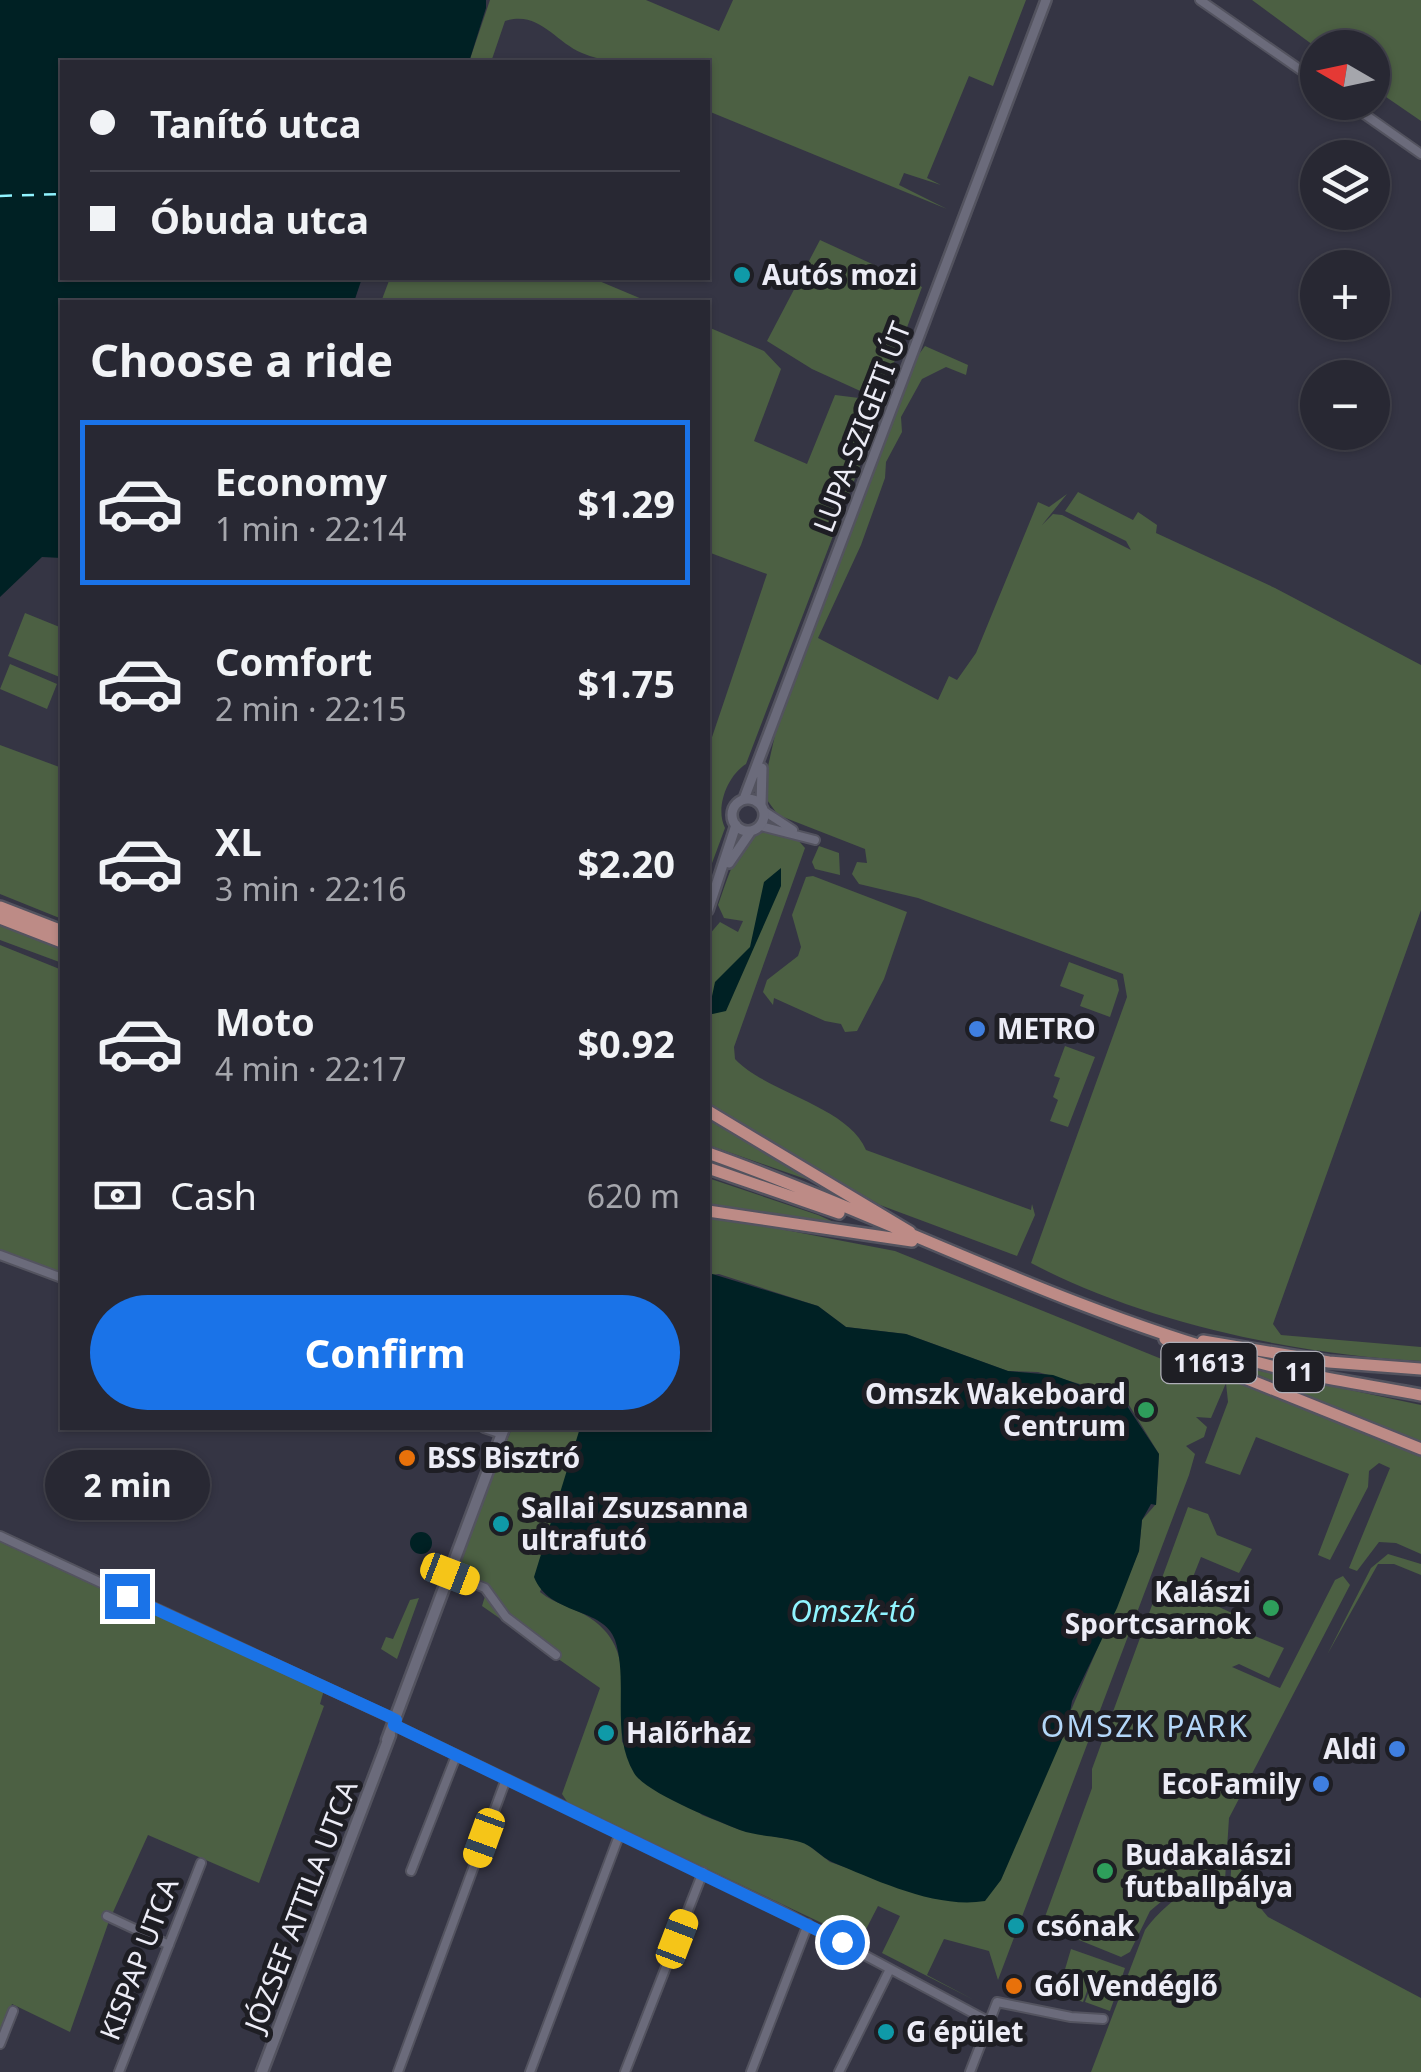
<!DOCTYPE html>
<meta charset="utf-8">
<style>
:root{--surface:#282833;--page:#34343f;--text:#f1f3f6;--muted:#a5a6ac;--line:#44444e;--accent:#1a73e8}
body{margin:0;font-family:"Noto Sans",sans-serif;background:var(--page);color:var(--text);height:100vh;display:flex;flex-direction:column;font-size:38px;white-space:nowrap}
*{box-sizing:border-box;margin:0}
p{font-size:32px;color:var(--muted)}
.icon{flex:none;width:55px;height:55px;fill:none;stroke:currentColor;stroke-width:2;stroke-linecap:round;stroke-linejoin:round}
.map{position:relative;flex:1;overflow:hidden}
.drawer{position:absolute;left:60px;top:300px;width:650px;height:1130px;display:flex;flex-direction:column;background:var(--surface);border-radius:0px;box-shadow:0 2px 8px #0004,0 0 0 2px var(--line)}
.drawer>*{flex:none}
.guide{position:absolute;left:60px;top:60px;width:650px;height:220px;border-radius:0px;box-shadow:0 2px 8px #0004,0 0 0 2px var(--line);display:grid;align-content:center;height:220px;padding:0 30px;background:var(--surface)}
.needle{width:65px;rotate:279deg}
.controls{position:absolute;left:1300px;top:30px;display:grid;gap:20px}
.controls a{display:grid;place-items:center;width:90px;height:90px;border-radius:50%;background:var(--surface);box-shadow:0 2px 8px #0004,0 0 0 2px var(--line);font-size:50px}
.end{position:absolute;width:45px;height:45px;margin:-22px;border:12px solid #1a73e8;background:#fff;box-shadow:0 0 0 5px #fff}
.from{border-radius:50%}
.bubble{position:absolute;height:70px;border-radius:35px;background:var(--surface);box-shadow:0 2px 8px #0004,0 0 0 2px var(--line);font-size:32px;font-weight:700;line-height:70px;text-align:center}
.car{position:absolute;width:30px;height:60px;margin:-30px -15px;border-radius:12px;box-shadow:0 0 8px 2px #0007;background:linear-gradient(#f5c518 24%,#345 0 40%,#f5c518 0 76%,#345 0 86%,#f5c518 0)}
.guide b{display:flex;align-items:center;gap:35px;height:95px;font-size:38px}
.guide b+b{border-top:2px solid var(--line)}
.guide i{width:25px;height:25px;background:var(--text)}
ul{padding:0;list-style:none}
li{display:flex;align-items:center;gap:30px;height:165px;margin:0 20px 15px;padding:0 10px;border:5px solid transparent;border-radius:0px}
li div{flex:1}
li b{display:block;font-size:38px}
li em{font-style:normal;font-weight:700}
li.selected{border-color:var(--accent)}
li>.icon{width:90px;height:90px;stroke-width:1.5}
h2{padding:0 30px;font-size:45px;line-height:120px}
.pay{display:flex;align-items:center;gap:25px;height:110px;padding:0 30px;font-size:38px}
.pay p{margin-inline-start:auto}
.action{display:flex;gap:20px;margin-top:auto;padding:20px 30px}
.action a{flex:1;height:115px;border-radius:60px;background:var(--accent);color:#fff;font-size:40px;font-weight:700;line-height:115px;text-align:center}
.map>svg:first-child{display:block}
.green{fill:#4c6043}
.water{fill:#002124}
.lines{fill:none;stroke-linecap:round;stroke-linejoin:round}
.ferry{stroke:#90f4ff;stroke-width:2.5;stroke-dasharray:12 10;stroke-linecap:butt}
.minor-casing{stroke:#53535f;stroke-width:12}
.tertiary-casing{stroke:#53535f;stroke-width:14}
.secondary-casing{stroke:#53535f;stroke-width:15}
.primary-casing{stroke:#53535f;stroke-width:16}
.minor{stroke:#6b6b7b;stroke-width:8}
.tertiary{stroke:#6b6b7b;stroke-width:9}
.secondary{stroke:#6b6b7b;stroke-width:10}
.primary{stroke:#bd8b86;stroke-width:11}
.route{stroke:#1a73e8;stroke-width:12}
.culture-dot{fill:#0f9aa8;stroke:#1e1e24;stroke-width:4}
.shop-dot{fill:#3f7fe0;stroke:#1e1e24;stroke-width:4}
.leisure-dot{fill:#2e9e5b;stroke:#1e1e24;stroke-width:4}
.food-dot{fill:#e8710a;stroke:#1e1e24;stroke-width:4}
.labels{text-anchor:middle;stroke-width:10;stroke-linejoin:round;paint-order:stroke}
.shield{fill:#1e1e24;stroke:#aeaeb7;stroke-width:2.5}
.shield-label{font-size:25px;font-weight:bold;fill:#ececf6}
.poi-label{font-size:28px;font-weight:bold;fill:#ececf6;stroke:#1e1e24;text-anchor:start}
.street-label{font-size:28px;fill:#ececf6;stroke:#1e1e24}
.water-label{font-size:30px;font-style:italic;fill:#90f4ff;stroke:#1e1e24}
.neighbourhood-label{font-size:30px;letter-spacing:2.5px;fill:#b3d6f8;stroke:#1e1e24}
</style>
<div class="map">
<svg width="1421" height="2072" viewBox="0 0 1421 2072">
<rect width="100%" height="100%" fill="#353544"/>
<!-- green -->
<path class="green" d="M490 0H646L719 31 733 0H1026L993 86 969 76 927 178 941 185 904 173 899 185 947 209 708 111V62C666 62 620 69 582 53 554 41 539 10 505 21L491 62H469Z
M1252 0H1421V121L1373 88 1372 48H1317Z
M820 240 922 287 880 400 812 369 767 341Z
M390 278H592L649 302H381Z
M708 327 764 351 781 369 754 441 807 464 835 395 859 398 880 413 746 764C727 776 715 808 725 828L708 874V749L767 574 708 552Z
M925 346 968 365 966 375 946 367 922 379 901 417 902 432 886 462 885 478 861 545 818 638 938 700 949 676 957 680 976 653 1038 502 1049 507 1067 494 1042 525 1053 514 1062 515 1131 550 1126 541 1065 511 1078 492 1133 520 1138 512 1157 525 1156 533 1275 588 1421 665V910L1273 1324 1281 1335 1421 1347V1361C1294 1354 1145 1323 1031 1263L1127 997 1123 974 918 898 859 884 852 874 857 862 867 863 865 849 778 815 762 793 775 735 911 365Z
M25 613 62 628V678L8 656Z
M10 664 57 684 47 709 0 689Z
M0 745 62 768V919L0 894Z
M762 832 797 839 805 848 734 1047 735 1059C767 1093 848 1106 866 1150L1031 1210 1032 1204 1035 1215 1017 1256 880 1205 708 1106V936L720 922 738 932 743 921 724 918 718 905C728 878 735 846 762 832Z
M819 846 839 853 840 875 815 869 812 862Z
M813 876 907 912 884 979 857 1031 845 1032 841 1024 825 1021 774 998 773 1005 763 992 767 980 798 956 801 947 792 915 806 877Z
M0 922 62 946V963L0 940Z
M0 945 62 970V1272L0 1252Z
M1069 962 1117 980 1119 990 1110 1017 1080 1006 1084 995 1060 986Z
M1065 1046 1095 1057 1068 1127 1050 1121 1058 1100 1053 1097 1060 1078 1054 1076Z
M708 1120 814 1179V1182L708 1145Z
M708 1178 818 1215 836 1223 708 1205Z
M708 1215 895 1251 1206 1377 1225 1382 1229 1376 1421 1457V1554L1396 1543 1379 1542 1357 1571 1349 1568 1390 1468 1379 1463 1369 1471 1368 1487 1330 1560 1318 1555 1349 1474 1256 1437 1240 1475 1205 1463 1228 1402 1226 1383 1211 1418 1196 1417 1207 1427 1204 1437 1186 1446 1195 1454 1189 1475 998 1980 989 1951 944 1939 927 1975 974 2000 882 1953 900 1916 878 1906 860 1941 568 1803 562 1794 600 1688 482 1606 486 1593 453 1579 512 1428H602L540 1592C556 1605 574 1607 590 1618 635 1648 619 1693 622 1742L702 1815 740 1830 804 1842 830 1862 937 1899 1072 1708 1139 1551 1142 1520 1156 1504 1159 1454 1129 1405 1115 1394 1038 1372 1008 1371 906 1334 846 1327 818 1306 719 1274 708 1275Z
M1237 1366 1421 1405V1444Z
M1188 1507 1208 1514 1217 1535 1252 1549 1239 1573 1201 1557 1187 1592 1234 1614 1230 1626 1284 1648 1269 1678 1239 1664 1232 1667 1280 1688 1335 1580 1343 1576 1350 1585 1229 1818 1225 1880 1180 1886 1150 1911 1130 1952 1121 1957 1042 1925 1092 1788V1769Z
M0 1538 324 1690 320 1704 324 1706 259 1883 148 1835 109 1921 70 2032 12 2004 0 2035Z
M1388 1554 1421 1564V1575L1394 1564H1378L1327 1655 1371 1568Z
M419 1598 397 1659 381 1649 386 1637 393 1639 410 1600Z
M1233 1841 1248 1893 1268 1917 1421 1998V2072H1091L1145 1930C1153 1918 1175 1897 1188 1891 1202 1886 1216 1893 1230 1886Z
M1071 1949 1125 1968 1116 1995 1089 1986 1083 2002 1058 1993Z
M1090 1988 1115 1997 1110 2011 1085 2002Z"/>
<!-- water -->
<path class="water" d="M0 0H486V8L469 62H62V278H362L354 302H62V558L42 557 0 597Z
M781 868V886L726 1011 708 1015 715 982 750 947 764 882Z
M709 1273 818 1306 846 1327 906 1334 1008 1371 1053 1375 1105 1394 1115 1388 1159 1454 1156 1505 1151 1504 1142 1520 1139 1551 1117 1608 1072 1701 1067 1728 1001 1880 985 1901C936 1909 878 1881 832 1862 821 1857 812 1845 800 1842 781 1836 759 1837 740 1830 718 1821 646 1793 634 1773 610 1732 629 1682 615 1640 604 1607 549 1616 534 1577L580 1428H708Z
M410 1543a11 11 0 1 1 22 0a11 11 0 1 1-22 0Z"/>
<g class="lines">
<!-- ferry -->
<path class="ferry" d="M0 196 62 194"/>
<!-- minor casing -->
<g class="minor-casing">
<path id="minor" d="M1200 0 1318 82
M1347 102 1421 154
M764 811 793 830
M761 826 815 840
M0 1255 62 1278
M484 1428 502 1434
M0 1536 396 1720
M450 1574 485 1588 506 1617 556 1655
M394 1725 780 1910 986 2020
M411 1871 456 1756
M107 1916 169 1945
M0 2044 13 2011
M119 2072 201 1863
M398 2072 506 1779
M530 2072 620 1833
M625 2072 703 1872
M751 2072 808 1924
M839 2072 890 1969
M970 2072 997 2002 1071 2017 1103 2019"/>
</g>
<!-- tertiary casing -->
<g class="tertiary-casing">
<path id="tertiary" d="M732 815a16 16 0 1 1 32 0a16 16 0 1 1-32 0Z
M744 799 1046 0
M761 805 762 768
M729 863 751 831
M708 910 736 825"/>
</g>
<!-- secondary casing -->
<g class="secondary-casing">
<path id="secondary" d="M387 1740 504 1428
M262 2072 390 1735"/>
</g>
<!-- primary casing -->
<g class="primary-casing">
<path id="primary" d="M0 907 62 931
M0 918 62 942
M708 1111 910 1232
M708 1153C887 1217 1057 1307 1242 1358 1300 1375 1361 1384 1421 1395
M708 1168 839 1213
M708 1211 912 1241
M1165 1339 1200 1360 1421 1449
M1203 1341 1329 1362 1421 1369"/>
</g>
<!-- minor -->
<use href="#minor" class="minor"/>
<!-- tertiary -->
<use href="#tertiary" class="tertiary"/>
<!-- secondary -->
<use href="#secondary" class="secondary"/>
<!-- primary -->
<use href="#primary" class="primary"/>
</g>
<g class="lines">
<!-- route -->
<path class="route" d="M127 1596 390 1717 396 1720 394 1725 842 1942"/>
</g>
<!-- markers -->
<g class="culture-dot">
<circle cx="742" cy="275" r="10"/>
<circle cx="501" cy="1524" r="10"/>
<circle cx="606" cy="1733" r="10"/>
<circle cx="1016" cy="1926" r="10"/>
<circle cx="886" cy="2032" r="10"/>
</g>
<g class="shop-dot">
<circle cx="977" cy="1029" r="10"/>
<circle cx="1397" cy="1749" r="10"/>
<circle cx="1321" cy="1784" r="10"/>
</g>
<g class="leisure-dot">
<circle cx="1146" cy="1410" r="10"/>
<circle cx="1271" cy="1608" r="10"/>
<circle cx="1105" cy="1871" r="10"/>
</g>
<g class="food-dot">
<circle cx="407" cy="1458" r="10"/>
<circle cx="1014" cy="1986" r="10"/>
</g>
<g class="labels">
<!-- shield labels -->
<g class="shield">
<rect x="1161.5" y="1343" width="95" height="40" rx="8"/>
<rect x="1274" y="1352" width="50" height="40" rx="8"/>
</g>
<g class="shield-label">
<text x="1209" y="1372">11613</text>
<text x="1299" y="1381">11</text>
</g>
<!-- poi labels -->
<g class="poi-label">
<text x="762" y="285">Autós mozi</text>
<text x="997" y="1039">METRO</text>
<text x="1126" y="1404" text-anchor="end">Omszk Wakeboard<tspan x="1126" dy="32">Centrum</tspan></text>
<text x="427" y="1468">BSS Bisztró</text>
<text x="521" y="1518">Sallai Zsuzsanna<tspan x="521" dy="32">ultrafutó</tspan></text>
<text x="1251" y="1602" text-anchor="end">Kalászi<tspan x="1251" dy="32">Sportcsarnok</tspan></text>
<text x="626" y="1743">Halőrház</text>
<text x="1377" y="1759" text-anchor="end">Aldi</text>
<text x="1301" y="1794" text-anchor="end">EcoFamily</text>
<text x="1125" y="1865">Budakalászi<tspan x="1125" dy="32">futballpálya</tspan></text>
<text x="1036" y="1936">csónak</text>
<text x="1034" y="1996">Gól Vendéglő</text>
<text x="906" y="2042">G épület</text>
</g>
<!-- street labels -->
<g class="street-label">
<text transform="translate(862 427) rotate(-69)" y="10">LUPA-SZIGETI ÚT</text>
<text transform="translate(301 1906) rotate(-69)" y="10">JÓZSEF ATTILA UTCA</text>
<text transform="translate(139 1959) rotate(-69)" y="10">KISPAP UTCA</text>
</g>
<!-- water labels -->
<g class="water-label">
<text x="853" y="1622">Omszk-tó</text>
</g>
<!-- neighbourhood labels -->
<g class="neighbourhood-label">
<text x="1145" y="1737">OMSZK PARK</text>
</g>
</g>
</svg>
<div class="controls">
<a><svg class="needle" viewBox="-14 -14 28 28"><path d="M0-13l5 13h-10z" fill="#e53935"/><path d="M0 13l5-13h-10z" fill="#a5a6ac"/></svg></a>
<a><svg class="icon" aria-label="layers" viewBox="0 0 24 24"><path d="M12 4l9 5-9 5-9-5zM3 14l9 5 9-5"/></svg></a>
<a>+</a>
<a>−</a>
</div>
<i class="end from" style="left:842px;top:1942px"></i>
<i class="end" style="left:127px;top:1596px"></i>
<div class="bubble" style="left:45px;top:1450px;width:165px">2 min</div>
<i class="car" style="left:450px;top:1574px;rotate:111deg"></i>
<i class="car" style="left:484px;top:1838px;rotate:200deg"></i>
<i class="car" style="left:677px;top:1939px;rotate:21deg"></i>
<div class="guide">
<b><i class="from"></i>Tanító utca</b>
<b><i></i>Óbuda utca</b>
</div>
<section class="drawer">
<h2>Choose a ride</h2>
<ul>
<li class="selected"><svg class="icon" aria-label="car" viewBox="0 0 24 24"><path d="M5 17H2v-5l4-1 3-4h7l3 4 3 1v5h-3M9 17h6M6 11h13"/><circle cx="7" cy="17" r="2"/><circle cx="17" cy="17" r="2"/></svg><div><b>Economy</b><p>1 min · 22:14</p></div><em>$1.29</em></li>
<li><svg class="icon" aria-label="car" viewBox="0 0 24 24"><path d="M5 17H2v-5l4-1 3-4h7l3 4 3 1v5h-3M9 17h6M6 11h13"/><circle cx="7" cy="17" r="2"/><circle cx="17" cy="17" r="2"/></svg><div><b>Comfort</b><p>2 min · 22:15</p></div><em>$1.75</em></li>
<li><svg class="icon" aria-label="car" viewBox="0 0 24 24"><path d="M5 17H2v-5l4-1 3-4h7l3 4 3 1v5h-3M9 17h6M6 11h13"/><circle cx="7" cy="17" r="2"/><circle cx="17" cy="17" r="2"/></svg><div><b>XL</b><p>3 min · 22:16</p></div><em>$2.20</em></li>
<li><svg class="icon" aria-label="car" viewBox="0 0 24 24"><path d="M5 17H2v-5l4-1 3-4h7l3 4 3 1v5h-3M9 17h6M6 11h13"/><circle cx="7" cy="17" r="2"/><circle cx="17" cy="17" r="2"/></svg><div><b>Moto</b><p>4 min · 22:17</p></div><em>$0.92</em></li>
</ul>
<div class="pay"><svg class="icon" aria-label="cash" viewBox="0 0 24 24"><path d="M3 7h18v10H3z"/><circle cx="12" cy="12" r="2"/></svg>Cash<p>620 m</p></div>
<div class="action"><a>Confirm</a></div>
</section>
</div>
